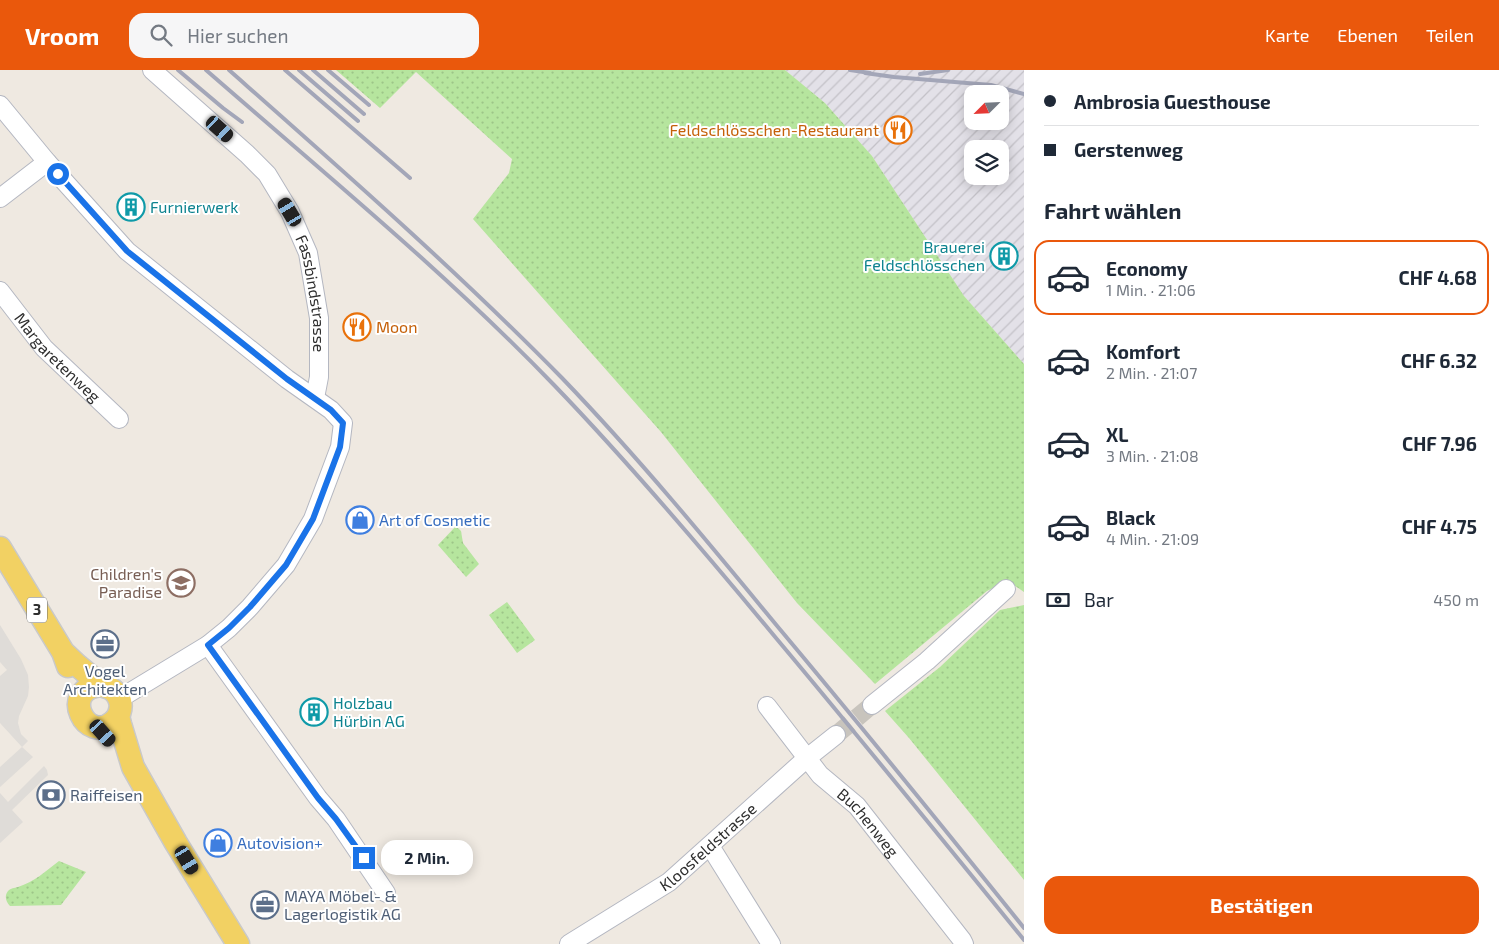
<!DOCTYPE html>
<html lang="de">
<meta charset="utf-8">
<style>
:root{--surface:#fff;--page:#f6f6f7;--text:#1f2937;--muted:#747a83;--line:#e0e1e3;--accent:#ea580c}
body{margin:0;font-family:"Exo 2",sans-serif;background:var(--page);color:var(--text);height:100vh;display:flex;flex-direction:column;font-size:19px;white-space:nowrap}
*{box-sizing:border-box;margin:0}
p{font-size:16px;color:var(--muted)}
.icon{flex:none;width:28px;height:28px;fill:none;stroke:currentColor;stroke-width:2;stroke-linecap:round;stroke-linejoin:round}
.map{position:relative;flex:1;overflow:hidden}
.details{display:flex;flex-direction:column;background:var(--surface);width:475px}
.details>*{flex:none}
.guide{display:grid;align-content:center;height:110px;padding:0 20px;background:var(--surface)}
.needle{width:32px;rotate:246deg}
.buttons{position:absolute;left:964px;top:15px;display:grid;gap:10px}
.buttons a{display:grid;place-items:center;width:45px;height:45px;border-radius:10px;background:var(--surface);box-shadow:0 2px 12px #0003;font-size:25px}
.end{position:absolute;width:22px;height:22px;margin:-11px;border:6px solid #1a73e8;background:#fff;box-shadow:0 0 0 2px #fff}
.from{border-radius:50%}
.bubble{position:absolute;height:35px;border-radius:15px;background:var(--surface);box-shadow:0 2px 12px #0003;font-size:16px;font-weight:700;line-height:35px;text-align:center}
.car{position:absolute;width:15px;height:30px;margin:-15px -8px;border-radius:6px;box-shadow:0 0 4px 1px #0007;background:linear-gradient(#222 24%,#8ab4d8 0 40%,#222 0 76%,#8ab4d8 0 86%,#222 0)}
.guide b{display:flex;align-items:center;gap:18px;height:48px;font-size:19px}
.guide b+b{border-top:1px solid var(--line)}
.guide i{width:12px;height:12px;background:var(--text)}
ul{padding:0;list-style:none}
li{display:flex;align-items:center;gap:15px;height:75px;margin:0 10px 8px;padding:0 10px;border:2px solid transparent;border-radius:15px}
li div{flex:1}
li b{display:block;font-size:19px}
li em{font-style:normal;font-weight:700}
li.active{border-color:var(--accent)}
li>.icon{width:45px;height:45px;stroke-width:1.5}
h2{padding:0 20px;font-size:22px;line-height:60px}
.pay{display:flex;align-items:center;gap:12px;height:55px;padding:0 20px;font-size:19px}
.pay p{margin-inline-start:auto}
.button{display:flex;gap:10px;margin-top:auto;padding:10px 20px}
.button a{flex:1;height:58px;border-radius:15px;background:var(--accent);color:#fff;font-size:20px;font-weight:700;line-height:58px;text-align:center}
header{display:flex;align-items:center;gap:30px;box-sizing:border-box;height:70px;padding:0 25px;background:var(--accent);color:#fff}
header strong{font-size:24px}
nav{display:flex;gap:28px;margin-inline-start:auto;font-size:18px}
.search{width:350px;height:45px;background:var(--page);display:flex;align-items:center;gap:12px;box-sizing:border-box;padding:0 18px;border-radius:15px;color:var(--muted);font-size:19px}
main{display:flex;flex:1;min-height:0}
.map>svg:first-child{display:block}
.industrial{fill:url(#industrial-furrows);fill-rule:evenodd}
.green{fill:url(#green-dots)}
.plaza{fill:#dfdcd8}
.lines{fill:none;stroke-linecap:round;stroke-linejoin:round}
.minor-tunnel{stroke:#c8c4bd;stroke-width:18;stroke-dasharray:18 9;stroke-linecap:butt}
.minor-casing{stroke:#b4b7c1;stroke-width:20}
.major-casing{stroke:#c9c9c9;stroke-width:25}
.minor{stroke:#fff;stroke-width:18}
.major{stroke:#f2d163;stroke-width:22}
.rail{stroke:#a3a6b8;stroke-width:4}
.route{stroke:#1a73e8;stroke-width:6}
.labels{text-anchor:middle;stroke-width:4;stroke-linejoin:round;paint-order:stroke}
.shield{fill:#fff;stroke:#6d6d6d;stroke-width:1}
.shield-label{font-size:15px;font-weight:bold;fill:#2e2e2e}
.food-label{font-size:16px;fill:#c56008;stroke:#fff;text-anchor:end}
.culture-label{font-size:16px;fill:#0d838f;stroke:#fff;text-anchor:start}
.street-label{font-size:16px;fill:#2e2e2e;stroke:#fff}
.shop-label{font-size:16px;fill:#366cbe;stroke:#fff;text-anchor:start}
.education-label{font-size:16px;fill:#785e54;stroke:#fff;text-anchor:end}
.service-label{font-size:16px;fill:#4e5e75;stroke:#fff;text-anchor:start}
</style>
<header>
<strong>Vroom</strong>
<div class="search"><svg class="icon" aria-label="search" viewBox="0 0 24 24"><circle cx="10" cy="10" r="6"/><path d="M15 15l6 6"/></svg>Hier suchen</div>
<nav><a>Karte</a><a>Ebenen</a><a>Teilen</a></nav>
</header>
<main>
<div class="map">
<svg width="1024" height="874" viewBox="0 0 1024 874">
<defs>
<pattern id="industrial-furrows" width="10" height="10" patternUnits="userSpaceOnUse" patternTransform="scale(1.25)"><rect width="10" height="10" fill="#e3e1e8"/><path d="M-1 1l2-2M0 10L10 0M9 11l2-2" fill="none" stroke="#c3c1c7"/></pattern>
<pattern id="green-dots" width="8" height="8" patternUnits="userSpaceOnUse" patternTransform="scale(1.25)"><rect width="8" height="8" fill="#b6e59e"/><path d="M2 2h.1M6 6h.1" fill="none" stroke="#9dc588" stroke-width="1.8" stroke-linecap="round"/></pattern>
</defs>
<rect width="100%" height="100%" fill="#efe9e1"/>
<!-- industrial -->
<path class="industrial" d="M785 0H1024V294L964 226 872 86 825 33ZM972 24H1000V51H972ZM972 79H1000V106H972Z"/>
<!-- green -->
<path class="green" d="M336 0H785L825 33 872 86 964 226 1024 294V522L1008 511 987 521 875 614 797 533 661 362 473 149 509 103 512 89 416 2 380 38Z
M456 456 461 461 463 473 479 494 466 507 438 475Z
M507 532 535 570 517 583 489 545Z
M1024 535V810L909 668 885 641 940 597 1000 540Z
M59 791 86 802 61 835 10 836C6 832 4 826 8 821 11 818 14 818 18 817 34 812 46 801 59 791Z"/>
<!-- plaza -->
<path class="plaza" d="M0 555 21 589 28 605 29 617 28 626 19 646 18 653 21 664 28 671 22 677 33 687 0 717V697L22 677 0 653V606L7 600 0 592Z
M44 696 47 700 48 705 12 740 23 752 0 773V723L8 732Z"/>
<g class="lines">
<!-- minor-tunnel -->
<path class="minor-tunnel" d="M836 665 872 635"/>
<!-- minor casing -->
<g class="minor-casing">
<g id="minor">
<path id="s1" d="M152 0 247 84 267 104 290 142 308 183 319 248V307L315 328"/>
<path d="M0 35 47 92 127 181 287 309 331 340 343 353 340 377 313 449 286 495 250 537 229 558 208 575 119 629"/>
<path d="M0 128 47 92"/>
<path id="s2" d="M0 221 44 278 119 349"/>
<path d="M208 575 318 728 336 749 386 823"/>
<path d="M872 635 927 591 1006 519"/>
<path id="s3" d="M767 636 820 705 857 736 962 870 964 874"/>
<path d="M710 776 771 874"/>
<path id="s4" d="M569 874 669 812 807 688 836 665"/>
</g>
</g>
<!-- major casing -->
<g class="major-casing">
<path id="major" d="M0 478 63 582 68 596
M63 582C71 590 80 598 89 605 92 608 96 613 101 615 106 617 110 617 114 621 117 624 119 627 120 631 122 639 119 647 113 652 86 675 59 620 100 615
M118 646 120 654 133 697 176 773 238 874"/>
</g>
<!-- minor -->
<use href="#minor" class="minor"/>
<!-- major -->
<use href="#major" class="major"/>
<!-- rail -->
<path class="rail" d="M178 0 223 38 242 52
M206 0C324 103 445 202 554 315 632 396 704 481 776 568 860 668 942 769 1024 870
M229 0C342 100 456 200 562 308 638 387 708 472 778 557 861 656 943 757 1024 858
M285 0 410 108
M299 0 358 51
M313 0 364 44
M328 0 369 35
M850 0 870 3
M865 3 894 7 991 15 1024 24
M920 4 948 0"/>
</g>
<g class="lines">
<!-- route -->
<path class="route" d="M58 104 127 181 287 309 331 340 343 353 340 377 313 449 286 495 250 537 229 558 208 575 318 728 336 749 364 788"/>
</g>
<!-- icons -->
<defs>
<g id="restaurant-ring" transform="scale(1.4375)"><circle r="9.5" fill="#fff" stroke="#e8710a" stroke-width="1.5"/><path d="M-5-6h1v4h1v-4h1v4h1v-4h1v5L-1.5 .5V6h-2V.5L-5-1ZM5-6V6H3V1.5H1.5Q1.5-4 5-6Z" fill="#e8710a"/></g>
<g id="building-ring" transform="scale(1.4375)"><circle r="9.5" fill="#fff" stroke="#0f9aa8" stroke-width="1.5"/><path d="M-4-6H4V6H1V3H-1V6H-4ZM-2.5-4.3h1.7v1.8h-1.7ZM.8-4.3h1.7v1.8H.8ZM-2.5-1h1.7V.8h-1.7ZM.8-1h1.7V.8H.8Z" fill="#0f9aa8"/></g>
<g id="shop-ring" transform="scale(1.4375)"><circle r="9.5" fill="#fff" stroke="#3f7fe0" stroke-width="1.5"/><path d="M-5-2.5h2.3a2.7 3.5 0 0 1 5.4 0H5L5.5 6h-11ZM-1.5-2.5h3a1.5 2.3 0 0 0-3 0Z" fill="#3f7fe0"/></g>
<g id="school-ring" transform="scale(1.4375)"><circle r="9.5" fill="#fff" stroke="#8d6e63" stroke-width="1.5"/><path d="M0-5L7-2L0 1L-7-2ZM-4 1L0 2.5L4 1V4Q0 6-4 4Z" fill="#8d6e63"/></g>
<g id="office-ring" transform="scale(1.4375)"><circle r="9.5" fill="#fff" stroke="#5c6f8a" stroke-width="1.5"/><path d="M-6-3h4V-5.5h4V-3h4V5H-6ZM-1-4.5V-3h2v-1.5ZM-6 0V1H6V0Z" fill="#5c6f8a"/></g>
<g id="bank-ring" transform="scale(1.4375)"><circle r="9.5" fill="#fff" stroke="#5c6f8a" stroke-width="1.5"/><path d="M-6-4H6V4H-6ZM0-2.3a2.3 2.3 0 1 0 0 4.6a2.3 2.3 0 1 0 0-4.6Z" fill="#5c6f8a"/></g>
</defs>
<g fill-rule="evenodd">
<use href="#restaurant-ring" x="898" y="60"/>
<use href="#building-ring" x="131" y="137"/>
<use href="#building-ring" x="1004" y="186"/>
<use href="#restaurant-ring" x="357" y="257"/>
<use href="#shop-ring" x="360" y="450"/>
<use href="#school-ring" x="181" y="513"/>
<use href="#office-ring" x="105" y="574"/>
<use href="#building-ring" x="314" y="642"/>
<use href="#bank-ring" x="51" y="725"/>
<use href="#shop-ring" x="218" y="773"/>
<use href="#office-ring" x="265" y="835"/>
</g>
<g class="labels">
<!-- shield labels -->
<rect class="shield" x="27" y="527.5" width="20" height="25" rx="4"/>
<g class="shield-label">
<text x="37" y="545">3</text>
</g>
<!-- food labels -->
<g class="food-label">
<text x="879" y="66">Feldschlösschen-Restaurant</text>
<text x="376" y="263" text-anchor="start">Moon</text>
</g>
<!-- culture labels -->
<g class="culture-label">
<text x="150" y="143">Furnierwerk</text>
<text x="985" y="183" text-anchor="end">Brauerei<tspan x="985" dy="18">Feldschlösschen</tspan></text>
<text x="333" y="639">Holzbau<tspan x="333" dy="18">Hürbin AG</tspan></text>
</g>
<!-- street labels -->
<g class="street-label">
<text dy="6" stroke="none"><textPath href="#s1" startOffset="285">Fassbindstrasse</textPath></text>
<text dy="6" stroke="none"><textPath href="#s2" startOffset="88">Margaretenweg</textPath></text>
<text dy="6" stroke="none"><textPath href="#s3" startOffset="155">Buchenweg</textPath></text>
<text dy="6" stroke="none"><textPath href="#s4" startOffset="170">Kloosfeldstrasse</textPath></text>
</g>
<!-- shop labels -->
<g class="shop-label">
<text x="379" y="456">Art of Cosmetic</text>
<text x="237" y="779">Autovision+</text>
</g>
<!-- education labels -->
<g class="education-label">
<text x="162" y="510">Children's<tspan x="162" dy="18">Paradise</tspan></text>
</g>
<!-- service labels -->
<g class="service-label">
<text x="105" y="607" text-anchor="middle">Vogel<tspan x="105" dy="18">Architekten</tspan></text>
<text x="70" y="731">Raiffeisen</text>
<text x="284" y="832">MAYA Möbel- &amp;<tspan x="284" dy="18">Lagerlogistik AG</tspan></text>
</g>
</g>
</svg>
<div class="buttons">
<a><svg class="needle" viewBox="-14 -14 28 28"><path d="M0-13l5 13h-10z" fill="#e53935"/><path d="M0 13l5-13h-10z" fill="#747a83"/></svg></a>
<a><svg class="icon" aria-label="layers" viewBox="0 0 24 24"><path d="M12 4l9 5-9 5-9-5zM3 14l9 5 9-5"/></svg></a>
</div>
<i class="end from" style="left:58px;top:104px"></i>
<i class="end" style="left:364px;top:788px"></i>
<div class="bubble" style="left:381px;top:770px;width:92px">2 Min.</div>
<i class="car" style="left:220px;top:59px;rotate:132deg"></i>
<i class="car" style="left:290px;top:142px;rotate:329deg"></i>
<i class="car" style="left:103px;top:663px;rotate:138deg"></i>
<i class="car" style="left:187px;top:790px;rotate:149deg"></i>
</div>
<section class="details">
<div class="guide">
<b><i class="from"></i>Ambrosia Guesthouse</b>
<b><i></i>Gerstenweg</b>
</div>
<h2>Fahrt wählen</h2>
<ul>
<li class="active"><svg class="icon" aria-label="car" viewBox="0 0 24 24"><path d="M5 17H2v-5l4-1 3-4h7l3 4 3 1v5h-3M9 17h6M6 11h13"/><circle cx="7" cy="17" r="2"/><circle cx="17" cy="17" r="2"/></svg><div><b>Economy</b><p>1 Min. · 21:06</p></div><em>CHF 4.68</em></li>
<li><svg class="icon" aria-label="car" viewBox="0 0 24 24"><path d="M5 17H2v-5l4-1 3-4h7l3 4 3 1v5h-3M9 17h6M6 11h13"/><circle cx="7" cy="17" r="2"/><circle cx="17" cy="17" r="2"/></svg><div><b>Komfort</b><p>2 Min. · 21:07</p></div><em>CHF 6.32</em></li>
<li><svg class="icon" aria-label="car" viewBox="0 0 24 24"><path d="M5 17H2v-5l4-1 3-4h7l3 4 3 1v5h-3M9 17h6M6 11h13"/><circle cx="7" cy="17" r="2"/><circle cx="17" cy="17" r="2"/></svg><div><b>XL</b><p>3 Min. · 21:08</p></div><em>CHF 7.96</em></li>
<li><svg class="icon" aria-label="car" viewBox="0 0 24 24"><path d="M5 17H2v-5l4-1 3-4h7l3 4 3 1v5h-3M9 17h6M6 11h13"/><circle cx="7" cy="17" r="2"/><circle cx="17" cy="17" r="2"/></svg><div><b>Black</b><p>4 Min. · 21:09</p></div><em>CHF 4.75</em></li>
</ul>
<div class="pay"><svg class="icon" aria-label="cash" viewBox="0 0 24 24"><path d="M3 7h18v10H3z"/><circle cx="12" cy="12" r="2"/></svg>Bar<p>450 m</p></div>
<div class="button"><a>Bestätigen</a></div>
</section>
</main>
